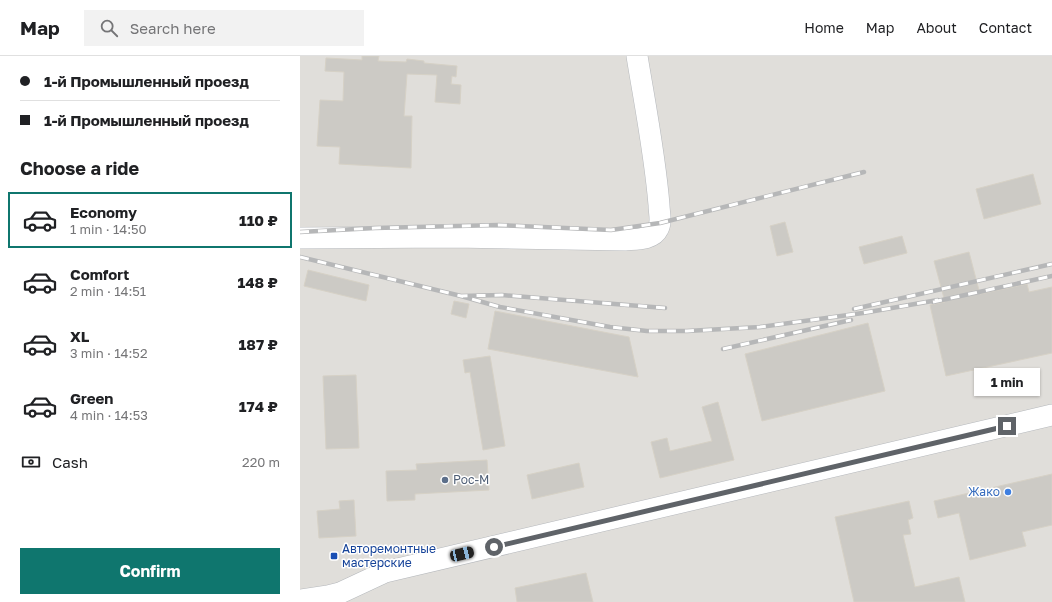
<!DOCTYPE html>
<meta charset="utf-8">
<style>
:root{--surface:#fff;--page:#f2f2f2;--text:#202124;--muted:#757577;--line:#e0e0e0;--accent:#0f766e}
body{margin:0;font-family:"Golos Text",sans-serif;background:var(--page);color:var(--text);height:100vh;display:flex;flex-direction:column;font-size:15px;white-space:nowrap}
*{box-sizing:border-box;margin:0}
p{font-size:13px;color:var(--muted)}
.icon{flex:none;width:22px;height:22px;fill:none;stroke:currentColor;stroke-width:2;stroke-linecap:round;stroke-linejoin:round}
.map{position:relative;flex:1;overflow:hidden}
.sheet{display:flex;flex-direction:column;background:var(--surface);width:300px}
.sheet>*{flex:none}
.hud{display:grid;align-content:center;height:88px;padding:0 20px;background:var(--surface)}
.end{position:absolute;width:18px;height:18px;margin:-9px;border:5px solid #5f6368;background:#fff;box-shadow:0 0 0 2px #fff}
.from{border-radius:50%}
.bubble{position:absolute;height:28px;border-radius:0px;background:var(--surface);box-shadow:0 1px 3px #0004;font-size:13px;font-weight:700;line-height:28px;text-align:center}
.car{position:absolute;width:12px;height:24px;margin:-12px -6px;border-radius:5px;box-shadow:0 0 3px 1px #0007;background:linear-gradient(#222 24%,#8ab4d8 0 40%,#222 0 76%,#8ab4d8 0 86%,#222 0)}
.hud b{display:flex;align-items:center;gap:14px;height:38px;font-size:15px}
.hud b+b{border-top:1px solid var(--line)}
.hud i{width:10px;height:10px;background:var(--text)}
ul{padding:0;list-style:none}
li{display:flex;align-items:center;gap:12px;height:56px;margin:0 8px 6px;padding:0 12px;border:2px solid transparent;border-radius:0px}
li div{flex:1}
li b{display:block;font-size:15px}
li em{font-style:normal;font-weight:700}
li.selected{border-color:var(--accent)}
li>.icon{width:36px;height:36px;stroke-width:1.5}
h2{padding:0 20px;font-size:18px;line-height:48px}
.pay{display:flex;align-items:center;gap:10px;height:44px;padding:0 20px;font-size:15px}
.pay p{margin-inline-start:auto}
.button{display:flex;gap:8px;margin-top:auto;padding:8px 20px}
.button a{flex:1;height:46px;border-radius:0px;background:var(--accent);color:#fff;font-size:16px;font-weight:700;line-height:46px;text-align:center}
header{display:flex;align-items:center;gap:24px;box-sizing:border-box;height:56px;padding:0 20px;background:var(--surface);border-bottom:1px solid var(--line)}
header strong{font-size:19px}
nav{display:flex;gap:22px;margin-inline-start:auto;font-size:14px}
.search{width:280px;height:36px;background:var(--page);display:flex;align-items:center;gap:10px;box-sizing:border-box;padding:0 14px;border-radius:0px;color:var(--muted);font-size:15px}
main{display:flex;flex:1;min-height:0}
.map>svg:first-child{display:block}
.industrial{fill:#e0deda}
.building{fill:#cccac5;stroke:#d6d1c6}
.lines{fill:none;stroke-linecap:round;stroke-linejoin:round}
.minor-casing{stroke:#b5b8bc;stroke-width:22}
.minor{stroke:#fff;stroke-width:21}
.rail-casing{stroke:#b6b7b8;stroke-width:4.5}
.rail{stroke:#fff;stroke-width:3;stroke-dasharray:9;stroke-linecap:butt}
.route{stroke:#5f6368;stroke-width:5}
.service-dot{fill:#5c6f8a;stroke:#fff;stroke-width:1.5}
.shop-dot{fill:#3f7fe0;stroke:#fff;stroke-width:1.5}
.transit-dot{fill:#1a4fb4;stroke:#fff;stroke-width:1.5}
.labels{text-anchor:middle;stroke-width:3;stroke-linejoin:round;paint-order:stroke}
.service-label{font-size:12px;fill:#4e5e75;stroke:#fff;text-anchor:start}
.shop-label{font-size:12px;fill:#366cbe;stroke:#fff;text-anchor:end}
.transit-label{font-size:12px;fill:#164399;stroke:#fff;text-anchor:start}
</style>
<header>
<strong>Map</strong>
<div class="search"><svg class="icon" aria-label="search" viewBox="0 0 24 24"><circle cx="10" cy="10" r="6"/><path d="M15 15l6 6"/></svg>Search here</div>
<nav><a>Home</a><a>Map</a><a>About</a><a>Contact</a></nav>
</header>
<main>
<section class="sheet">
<div class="hud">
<b><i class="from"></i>1-й Промышленный проезд</b>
<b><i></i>1-й Промышленный проезд</b>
</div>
<h2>Choose a ride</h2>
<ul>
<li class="selected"><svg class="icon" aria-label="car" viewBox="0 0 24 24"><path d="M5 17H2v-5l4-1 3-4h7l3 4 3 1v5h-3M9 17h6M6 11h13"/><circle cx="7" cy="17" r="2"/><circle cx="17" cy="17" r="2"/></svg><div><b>Economy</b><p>1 min · 14:50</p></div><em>110 ₽</em></li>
<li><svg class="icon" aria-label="car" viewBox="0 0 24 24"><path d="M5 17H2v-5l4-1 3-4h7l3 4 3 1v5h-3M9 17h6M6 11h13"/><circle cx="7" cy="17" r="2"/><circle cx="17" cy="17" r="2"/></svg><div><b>Comfort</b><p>2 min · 14:51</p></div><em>148 ₽</em></li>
<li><svg class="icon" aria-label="car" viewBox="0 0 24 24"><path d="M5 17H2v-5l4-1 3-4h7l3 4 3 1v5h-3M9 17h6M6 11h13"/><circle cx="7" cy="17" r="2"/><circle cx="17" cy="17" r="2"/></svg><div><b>XL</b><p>3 min · 14:52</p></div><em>187 ₽</em></li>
<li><svg class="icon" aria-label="car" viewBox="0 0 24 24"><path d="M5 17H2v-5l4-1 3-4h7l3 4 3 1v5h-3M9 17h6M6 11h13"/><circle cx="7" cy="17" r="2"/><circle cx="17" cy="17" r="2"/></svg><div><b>Green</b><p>4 min · 14:53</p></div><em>174 ₽</em></li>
</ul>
<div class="pay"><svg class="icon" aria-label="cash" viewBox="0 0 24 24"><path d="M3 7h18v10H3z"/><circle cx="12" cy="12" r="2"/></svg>Cash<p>220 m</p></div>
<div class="button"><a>Confirm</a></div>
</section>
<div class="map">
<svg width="752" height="546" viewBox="0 0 752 546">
<rect width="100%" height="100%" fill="#f1efe8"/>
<!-- industrial -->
<path class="industrial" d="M0 0H752V546H0Z"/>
<!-- building -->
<path class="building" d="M62 0H79L78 5 106 6 107 3 124 5V7L157 10 156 21 152 20 151 28 161 29 160 48 135 46 137 19 107 18 104 60H112L111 112 39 108 40 91 17 90 20 44 43 45 44 16 25 15 26 2 62 4Z
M733 118 741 148 684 163 676 133Z
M485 166 493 196 477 200 470 170Z
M602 180 607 197 564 208 559 191Z
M669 196 680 238 727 228 729 236 752 231V297L646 320 630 249 645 246 634 205Z
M8 214 69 229 66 245 4 230Z
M154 245 169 248 166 262 151 258Z
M195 255 329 281 338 321 188 293Z
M568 267 585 335 462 365 445 298Z
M190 300 205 390 183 394 170 316 165 317 163 304Z
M56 319 59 392 26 393 23 320Z
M418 346 434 404 360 422 351 386 367 382 370 395 412 385 402 351Z
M187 404 189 434 115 438V444L87 445 86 415 117 414 116 408Z
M279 407 284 431 232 443 227 419Z
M752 418V469L722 476 726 490 670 504 659 457 638 462 634 445Z
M54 444 56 480 19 482 17 455 40 453 39 445Z
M609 445 613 462 608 464 611 478 603 479 615 531 659 521 665 546H554L535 461Z
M286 517 293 546H217L215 532Z"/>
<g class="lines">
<!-- minor casing -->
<g class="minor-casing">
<path id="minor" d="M0 182 154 181 325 184C335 183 353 184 358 173 362 166 359 156 359 149 355 99 345 49 337 0
M0 544 28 540 40 537 85 516 752 359"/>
</g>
<!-- minor -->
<use href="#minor" class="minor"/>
<!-- rail casing -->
<g class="rail-casing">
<path id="rail" d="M0 176 75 172 199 169 311 174 360 167 564 116
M0 201 161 240
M633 246 752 220
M365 252 202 239 161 240 200 251 310 271 347 275H387L460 271 563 257 638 244
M554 253 752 208
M423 293 551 264"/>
</g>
<!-- rail -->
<use href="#rail" class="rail"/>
</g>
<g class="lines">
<!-- route -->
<path class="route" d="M194 491 707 370"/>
</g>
<!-- markers -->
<circle class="service-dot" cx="145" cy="424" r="4"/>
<circle class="shop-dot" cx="708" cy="436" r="4"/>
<rect class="transit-dot" x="30" y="496" width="8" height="8" rx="2"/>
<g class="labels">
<!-- service labels -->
<g class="service-label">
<text x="153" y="428">Рос-М</text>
</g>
<!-- shop labels -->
<g class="shop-label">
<text x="700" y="440">Жако</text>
</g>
<!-- transit labels -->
<g class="transit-label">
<text x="42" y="497">Авторемонтные<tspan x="42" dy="14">мастерские</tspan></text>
</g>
</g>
</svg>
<i class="end from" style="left:194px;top:491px"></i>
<i class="end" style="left:707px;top:370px"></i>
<div class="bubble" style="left:674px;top:312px;width:66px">1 min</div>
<i class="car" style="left:162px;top:498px;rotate:77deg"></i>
</div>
</main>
